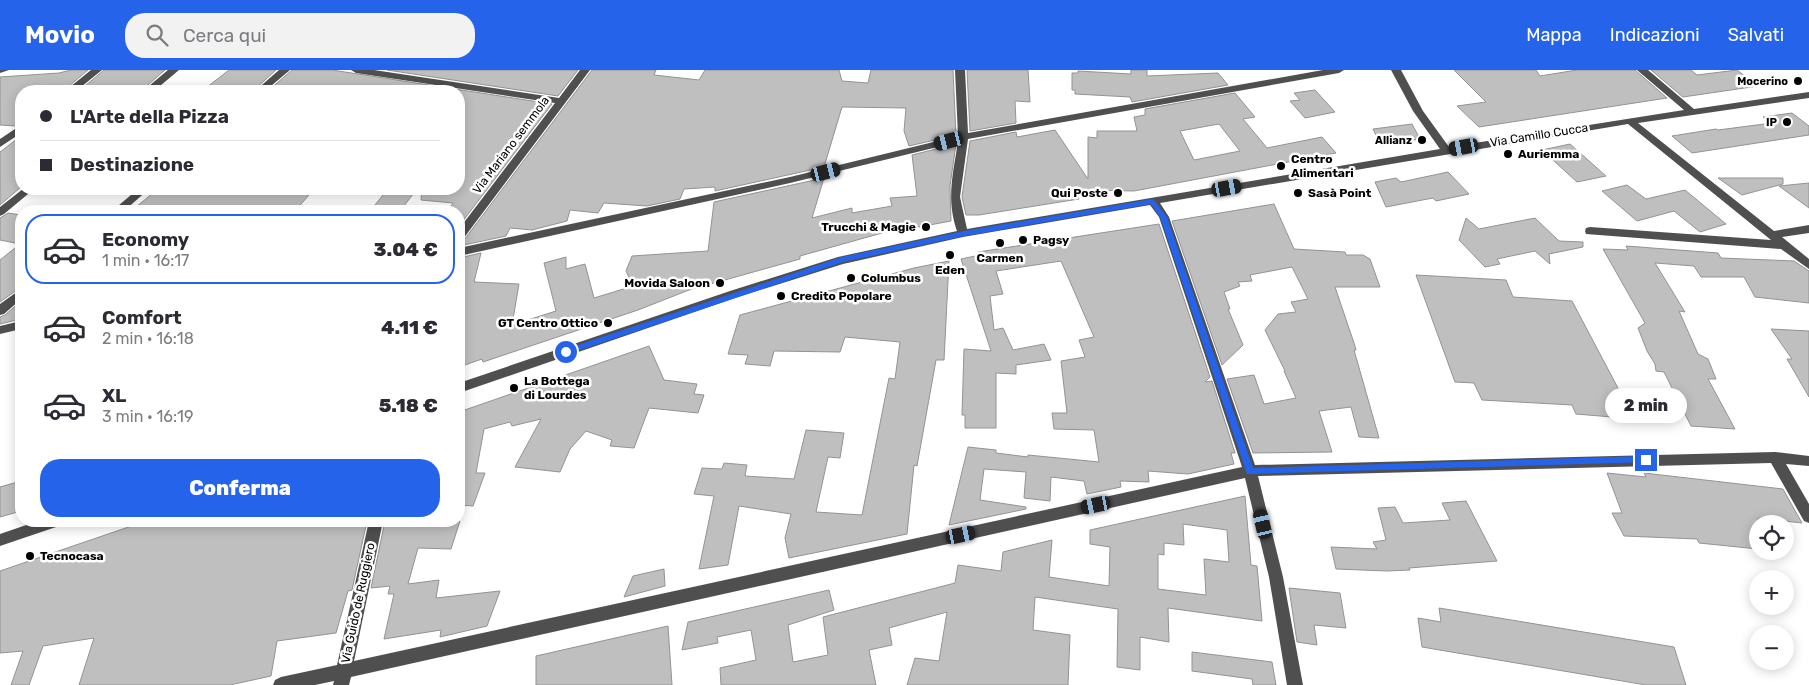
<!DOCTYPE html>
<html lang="it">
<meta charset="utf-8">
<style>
:root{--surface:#fff;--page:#f2f2f3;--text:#2b2b33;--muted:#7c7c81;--line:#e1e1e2;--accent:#2563eb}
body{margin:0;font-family:Rubik,sans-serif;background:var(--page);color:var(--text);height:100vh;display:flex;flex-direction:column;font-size:19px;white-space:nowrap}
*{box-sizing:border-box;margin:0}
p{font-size:16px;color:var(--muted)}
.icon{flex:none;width:28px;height:28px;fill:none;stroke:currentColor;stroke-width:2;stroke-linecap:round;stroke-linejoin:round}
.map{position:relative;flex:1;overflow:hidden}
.sheet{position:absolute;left:15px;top:135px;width:450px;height:322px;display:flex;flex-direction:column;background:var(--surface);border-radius:20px;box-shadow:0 2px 12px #0003}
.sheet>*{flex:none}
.banner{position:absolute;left:15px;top:15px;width:450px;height:110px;border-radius:20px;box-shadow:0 2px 12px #0003;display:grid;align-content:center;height:110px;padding:0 25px;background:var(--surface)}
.fabs{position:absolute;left:1749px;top:445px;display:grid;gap:10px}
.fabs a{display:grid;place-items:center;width:45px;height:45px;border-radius:50%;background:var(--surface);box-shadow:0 2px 12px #0003;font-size:25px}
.end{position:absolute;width:22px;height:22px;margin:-11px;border:6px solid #2563eb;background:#fff;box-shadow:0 0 0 2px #fff}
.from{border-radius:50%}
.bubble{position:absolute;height:35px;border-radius:18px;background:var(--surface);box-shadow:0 2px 12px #0003;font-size:16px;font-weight:800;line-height:35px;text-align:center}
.car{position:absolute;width:15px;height:30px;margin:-15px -8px;border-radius:6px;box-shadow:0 0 4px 1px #0007;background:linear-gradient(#222 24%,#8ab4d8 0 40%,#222 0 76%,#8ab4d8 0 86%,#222 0)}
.banner b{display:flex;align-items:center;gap:18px;height:48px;font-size:19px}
.banner b+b{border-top:1px solid var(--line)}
.banner i{width:12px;height:12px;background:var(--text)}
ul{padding:9px 0 0;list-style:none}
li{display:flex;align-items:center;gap:15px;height:70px;margin:0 10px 8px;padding:0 15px;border:2px solid transparent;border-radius:20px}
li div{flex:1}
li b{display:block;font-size:19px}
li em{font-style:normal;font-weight:800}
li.current{border-color:var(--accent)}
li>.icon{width:45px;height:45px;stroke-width:1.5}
.primary-button{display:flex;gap:10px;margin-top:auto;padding:10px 25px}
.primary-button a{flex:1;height:58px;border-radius:20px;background:var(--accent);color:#fff;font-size:20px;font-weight:800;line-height:58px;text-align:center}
header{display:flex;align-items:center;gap:30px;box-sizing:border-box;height:70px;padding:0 25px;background:var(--accent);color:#fff}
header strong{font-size:24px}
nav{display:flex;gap:28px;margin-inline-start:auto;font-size:18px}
.search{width:350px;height:45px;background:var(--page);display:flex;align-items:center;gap:12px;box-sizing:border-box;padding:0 18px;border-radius:20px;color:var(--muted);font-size:19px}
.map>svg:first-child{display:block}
.building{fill:#bfbfbf;stroke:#939393;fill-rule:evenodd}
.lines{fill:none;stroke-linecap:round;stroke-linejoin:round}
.minor{fill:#4f4f4f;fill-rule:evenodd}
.route{fill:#2563eb}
.poi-dot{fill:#000;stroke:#fff;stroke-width:2}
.labels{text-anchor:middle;stroke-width:5;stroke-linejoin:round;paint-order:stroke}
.far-poi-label{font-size:11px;font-weight:bold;fill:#000;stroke:#fff;text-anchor:end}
.street-label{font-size:12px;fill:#000;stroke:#fff}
.poi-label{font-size:12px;font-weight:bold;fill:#000;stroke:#fff;text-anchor:start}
</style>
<header>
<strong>Movio</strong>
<div class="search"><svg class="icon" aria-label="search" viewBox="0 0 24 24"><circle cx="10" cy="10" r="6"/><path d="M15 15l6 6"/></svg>Cerca qui</div>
<nav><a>Mappa</a><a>Indicazioni</a><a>Salvati</a></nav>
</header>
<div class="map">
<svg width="1809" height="615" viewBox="0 0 1809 615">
<rect width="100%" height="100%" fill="#fff"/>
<!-- building -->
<path class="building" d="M71 0H88L63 21H21V53L16 56 0 55V7L59 3Z
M104 0H165L141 21H79Z
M229 0H276L253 21H202Z
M292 0H332L552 34 459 156V141H448L453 133 421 130 422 119H459V21H268Z
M387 0H578L558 26Z
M592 0H656L654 5 699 10 705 0H839L842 11 868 13 871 0H953L956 65 909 76 904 61 906 38 842 37 824 97 715 121V117L684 119 680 129 647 136 604 133 598 143 570 140 567 151 532 160 510 158 506 166 459 176V172L464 170Z
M967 0H1028L1030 32 1015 31 1016 53 970 61Z
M1131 0H1147V6L1218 3 1228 15 1132 32 1130 27 1075 24V20H1072V3H1078V1L1131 4Z
M1454 0H1536L1540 6 1577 0H1635L1667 28 1479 57 1457 36 1486 32Z
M1651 0H1691L1697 5 1737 0 1758 16 1683 27Z
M1315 20 1335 42 1305 48 1290 31 1300 30 1294 23Z
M1235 23 1255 47 1243 49 1267 78 1322 67 1336 83 1134 121 1074 120 1079 129 979 145H966L962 127 970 71 1016 62 1017 67 1055 60 1088 109V67L1097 68V61H1137L1134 47 1145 45V39ZM1219 54 1240 81 1194 90 1180 61Z
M1792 43 1809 56V65L1692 83 1672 66 1716 59 1718 60 1772 53 1763 47Z
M1412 54 1420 69 1381 76 1373 59Z
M21 66V117L0 135V82Z
M956 74 950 116 951 151 919 157 914 154 800 186V189L689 220 638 240 483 292 482 289 459 297V188L481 183 474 212 519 214 512 255 556 241 544 193 566 187V199L585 194 594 228 633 216 626 201 632 186 708 181 714 132 824 108 812 148 852 138V143L892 136 890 128 917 126 912 85Z
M1570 74 1606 106 1577 112 1542 80Z
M1448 102 1469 124 1436 131 1433 128 1386 137 1375 112 1396 108 1401 112Z
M1718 108H1783V114L1742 125Z
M1809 113V138L1779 116Z
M1627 115 1646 129 1685 120 1726 154 1700 162 1674 141 1637 151 1602 121Z
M158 119H291L288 122 309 125 295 141H131Z
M388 119H417L400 141H370Z
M1274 134 1294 179 1345 182 1346 185H1363L1370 189 1380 217H1335L1355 276 1356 280H1354L1379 368 1359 367 1351 337 1319 341 1332 382 1253 383 1227 309 1254 305 1264 334 1296 328 1284 301H1285L1265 260 1278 244 1296 242 1291 232 1308 229 1292 197 1250 205 1252 211 1238 212 1240 216 1224 222 1230 239H1228L1243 275 1222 295 1172 151Z
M8 143 21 145V217L0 232V190L20 174 0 170V148Z
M1466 148 1479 159 1535 148 1559 171 1583 172V177L1549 184 1550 194 1535 181 1497 189 1500 194 1485 197 1459 170Z
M1159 154 1210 307 1205 312 1212 311 1235 383H1231L1234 394 1188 404 1148 401 1149 412 1120 411 1121 417 1087 424 1084 411 1051 407 1050 431 1024 428 1026 402 984 399 980 430 1026 437V439L949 455 968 377 996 380V383L1028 387V385L1099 392 1094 360 1054 359 1052 343H1067L1061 291 1085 287 1079 270 1094 267 1061 191 996 201 1003 224 990 226 994 260 1003 258 1013 280 1044 274 1051 290 1016 295V304L996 303V358H965V345H962L964 279 991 281 961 189 980 185 978 182Z
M1626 176 1718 183 1721 188 1794 191 1809 201V233L1755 227 1744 207H1701L1694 196 1655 193 1685 242 1679 241 1698 284 1708 289 1716 309H1708L1735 359 1691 356 1664 302 1656 301 1655 294 1647 281 1638 258 1645 253 1603 179 1628 180Z
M949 191 944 290H936L917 396 914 395 907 464 789 488 785 468 791 444 739 436 728 495 699 499 714 426 694 424 702 398 722 399 724 393 747 395 745 406 794 409 806 360 844 363 840 388 828 387 816 442 862 445 889 308 895 309 900 272 845 267 840 282 774 281 770 296 745 294 748 285 728 284 740 245 914 198Z
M1416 205 1506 210 1513 227 1572 231 1628 337 1605 335 1612 347 1576 344 1572 335 1482 330 1474 313 1455 312Z
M21 231V249L0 254V247L5 245Z
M1771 259 1809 261V327L1787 289H1792Z
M649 276 664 310 697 314 694 324 704 325 698 343 649 338 634 378 610 376 612 370 586 361 570 379 560 402 515 397 541 349 512 356 510 352 484 359 476 403H485L473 436 459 435V342Z
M1607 403 1646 407 1644 403 1783 419 1802 453 1758 448V479L1699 473 1697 469 1624 466 1612 443H1622Z
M21 411V441L0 447V417Z
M1245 426 1251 495 1257 496 1262 551 1168 538 1169 572 1140 567V600L1117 597 1118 539 1035 527 1033 560 1070 565 1068 615H907L915 588 939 591 947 542 889 558 892 575 869 580 876 615H721L720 598 756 590 751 560 717 567 718 573 682 580 688 552 829 520 834 540 788 555 793 592 828 585 823 547 955 513 958 495 1001 501 1003 482 1052 470 1049 507 1109 516 1110 477 1090 474V460ZM1183 454 1227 460 1229 492 1204 489 1206 525 1158 519V484L1164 485V473L1184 475Z
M1466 431 1497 491 1409 498 1410 500 1387 501 1336 499 1331 477 1377 479 1373 472 1386 470 1378 438 1395 437 1403 453 1450 450 1442 433Z
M146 451H367L352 520 348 521 336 563 277 571 271 606 230 615H79L94 568 43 576 29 615H11L23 581 0 583V501Z
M385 451H460L451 479 418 478 408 514 439 510 436 528 500 521 487 556 440 567 441 560 384 569 394 524H388L390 516 371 518Z
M664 499 665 516 624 527 633 506Z
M1289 518 1340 523 1346 558 1314 555 1317 575 1297 572Z
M1439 538 1674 577 1686 615H1646L1422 577 1418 548 1441 552Z
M668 556 672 615H536V586Z
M1192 582 1272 592 1276 615H1253L1252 609 1192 601Z"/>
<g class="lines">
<!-- minor -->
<path class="minor" d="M0 0H9L0 3Z
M91 0H102L76 21H65Z
M168 0H179L154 21H143Z
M279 0H290L265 21H255Z
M351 0H374L559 28 580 0H590L463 169 459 170V159L555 33 356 3Z
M955 0H965L968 63 1323 0H1344L1339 3 968 69 960 127 967 159 1440 79 1413 41 1391 0H1401L1423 41 1449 77 1684 40 1637 0H1648L1694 39 1809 22V28L1638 53 1774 161 1809 155V163L1782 167 1809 189V199L1781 179 1586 164 1585 161 1586 158 1590 157 1771 170 1628 54 1160 133 1169 147 1255 395 1775 382 1809 386V396L1786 394 1809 434V453L1804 451 1771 393 1258 406 1283 507 1303 615H1287L1269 507 1245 408 351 607 349 615H333L334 611 315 615H273L275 610 281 607 337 595 369 451H383L354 591 1242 397 1159 147 1150 135 963 167 843 194 738 227 459 323V313L730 221 838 187 957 161C946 130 953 103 958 72L790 113 459 186V178L790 107 958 66Z
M21 55V63L0 77V69Z
M23 119H34L4 144 0 146V137Z
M138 119H149L124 141H112Z
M21 219V229L4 244 0 245V234Z
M21 251V259L0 264V256Z
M38 451H64L62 455 0 476V464Z"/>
</g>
<!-- route -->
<path class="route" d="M1153 129 1167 147 1253 398 1646 386 1649 387V392L1247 404 1160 147 1151 134 964 166 843 192 568 284 566 285 562 282 563 280 842 187 964 161Z"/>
<!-- markers -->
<g class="poi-dot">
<circle cx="1798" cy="11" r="5"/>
<circle cx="1787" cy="52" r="5"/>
<circle cx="1422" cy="70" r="5"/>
<circle cx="1508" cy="84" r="5"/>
<circle cx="1281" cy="96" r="5"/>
<circle cx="1118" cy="123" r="5"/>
<circle cx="1298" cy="123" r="5"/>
<circle cx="926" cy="157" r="5"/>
<circle cx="1023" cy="170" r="5"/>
<circle cx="1000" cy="173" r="5"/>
<circle cx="950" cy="185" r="5"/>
<circle cx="851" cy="208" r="5"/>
<circle cx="720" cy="213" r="5"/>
<circle cx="781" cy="226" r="5"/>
<circle cx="608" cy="253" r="5"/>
<circle cx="514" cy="318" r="5"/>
<circle cx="30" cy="486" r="5"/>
</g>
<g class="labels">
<!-- far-poi labels -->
<g class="far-poi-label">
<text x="1788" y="15">Mocerino</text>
<text x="1777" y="56">IP</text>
<text x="1412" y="74">Allianz</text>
</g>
<!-- street labels -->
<g class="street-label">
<text transform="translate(1539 65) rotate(-9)" y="4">Via Camillo Cucca</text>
<text transform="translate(511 75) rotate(-53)" y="4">Via Mariano semmola</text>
<text transform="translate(358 533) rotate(-78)" y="4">Via Guido de Ruggiero</text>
</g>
<!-- poi labels -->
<g class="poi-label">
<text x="1518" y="88">Auriemma</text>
<text x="1291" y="93">Centro<tspan x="1291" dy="14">Alimentari</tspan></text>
<text x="1108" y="127" text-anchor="end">Qui Poste</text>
<text x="1308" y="127">Sasà Point</text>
<text x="916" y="161" text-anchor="end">Trucchi &amp; Magie</text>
<text x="1033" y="174">Pagsy</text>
<text x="1000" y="192" text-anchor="middle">Carmen</text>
<text x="950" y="204" text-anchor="middle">Eden</text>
<text x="861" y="212">Columbus</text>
<text x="710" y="217" text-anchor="end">Movida Saloon</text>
<text x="791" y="230">Credito Popolare</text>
<text x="598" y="257" text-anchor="end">GT Centro Ottico</text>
<text x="524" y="315">La Bottega<tspan x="524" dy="14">di Lourdes</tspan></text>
<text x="40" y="490">Tecnocasa</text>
</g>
</g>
</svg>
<div class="fabs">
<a><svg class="icon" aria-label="locate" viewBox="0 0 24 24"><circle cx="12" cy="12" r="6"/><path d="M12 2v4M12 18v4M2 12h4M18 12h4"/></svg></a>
<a>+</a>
<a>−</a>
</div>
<i class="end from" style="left:566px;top:282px"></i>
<i class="end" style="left:1646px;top:390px"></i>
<div class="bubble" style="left:1605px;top:318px;width:82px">2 min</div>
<i class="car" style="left:949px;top:71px;rotate:256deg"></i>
<i class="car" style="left:1464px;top:77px;rotate:260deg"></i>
<i class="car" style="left:826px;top:102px;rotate:76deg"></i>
<i class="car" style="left:1227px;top:118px;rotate:80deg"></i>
<i class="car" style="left:1096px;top:435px;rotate:258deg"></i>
<i class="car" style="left:1263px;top:454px;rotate:347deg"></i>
<i class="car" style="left:961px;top:465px;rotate:78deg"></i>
<div class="banner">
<b><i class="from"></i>L'Arte della Pizza</b>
<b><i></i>Destinazione</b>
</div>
<section class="sheet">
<ul>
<li class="current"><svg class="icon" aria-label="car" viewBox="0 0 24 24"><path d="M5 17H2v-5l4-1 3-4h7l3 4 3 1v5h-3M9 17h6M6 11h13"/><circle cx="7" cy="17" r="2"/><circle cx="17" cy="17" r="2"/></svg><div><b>Economy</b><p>1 min · 16:17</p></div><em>3.04 €</em></li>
<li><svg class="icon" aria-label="car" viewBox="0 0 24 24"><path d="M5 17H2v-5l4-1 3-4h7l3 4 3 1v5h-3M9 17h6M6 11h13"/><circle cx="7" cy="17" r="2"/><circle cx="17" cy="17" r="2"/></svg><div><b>Comfort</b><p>2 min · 16:18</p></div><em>4.11 €</em></li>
<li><svg class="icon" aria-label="car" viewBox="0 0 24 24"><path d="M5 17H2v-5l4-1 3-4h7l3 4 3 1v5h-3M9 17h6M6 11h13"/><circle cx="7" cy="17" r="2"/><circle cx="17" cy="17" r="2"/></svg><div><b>XL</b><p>3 min · 16:19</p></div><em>5.18 €</em></li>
</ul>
<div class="primary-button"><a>Conferma</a></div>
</section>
</div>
